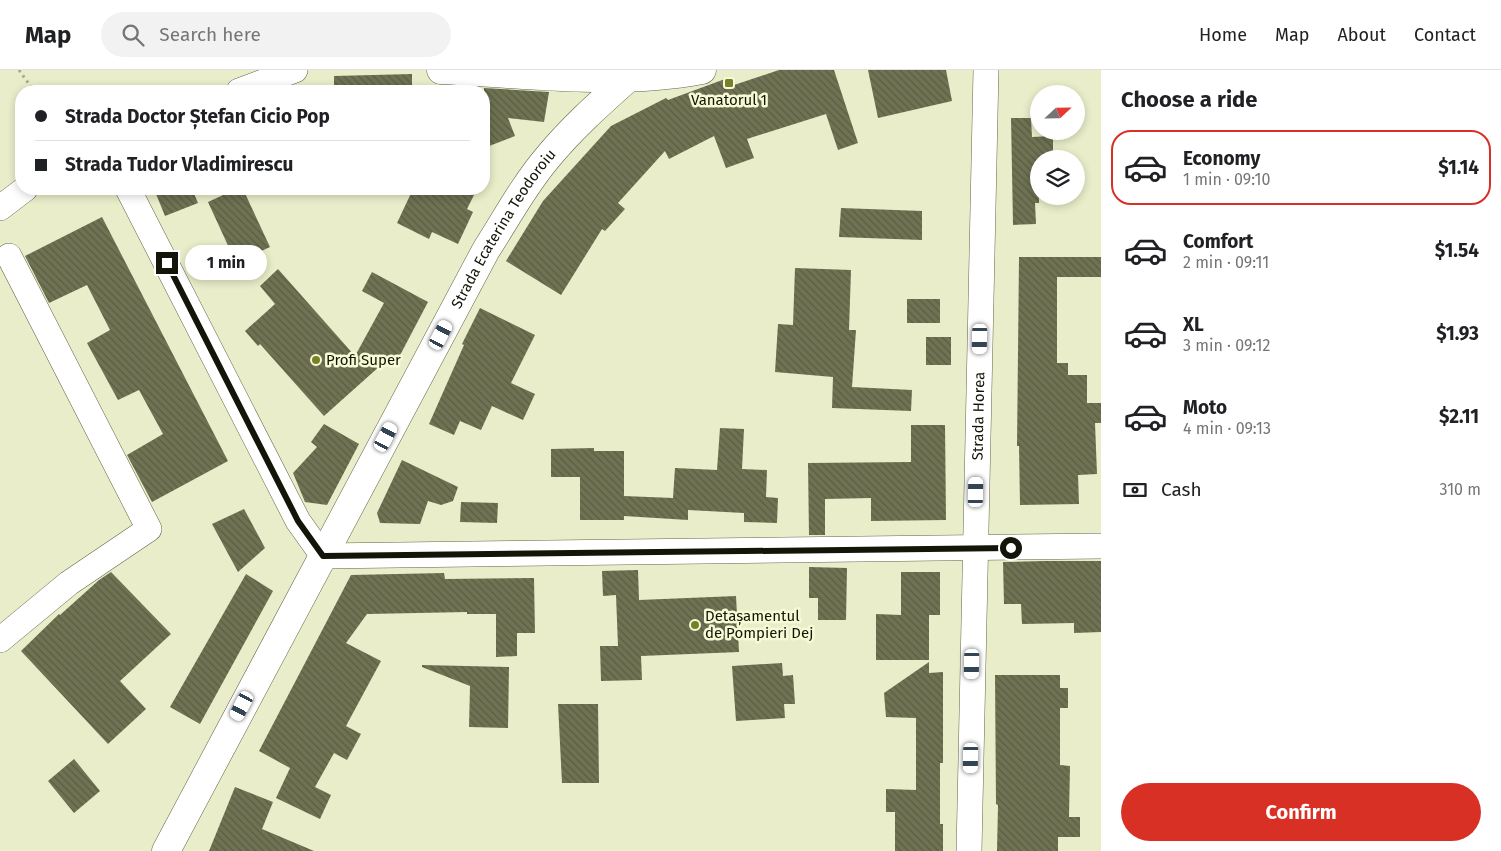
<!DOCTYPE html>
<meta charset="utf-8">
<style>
:root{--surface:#fff;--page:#f2f2f2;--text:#202124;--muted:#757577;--line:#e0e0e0;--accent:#d93025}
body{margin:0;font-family:"Fira Sans",sans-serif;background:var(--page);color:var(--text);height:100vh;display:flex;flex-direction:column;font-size:19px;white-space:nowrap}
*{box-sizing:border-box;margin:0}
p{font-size:16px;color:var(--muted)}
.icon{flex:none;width:28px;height:28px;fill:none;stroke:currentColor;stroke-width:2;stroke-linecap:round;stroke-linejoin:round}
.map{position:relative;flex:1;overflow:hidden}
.panel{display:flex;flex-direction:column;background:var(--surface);width:400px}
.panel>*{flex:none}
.banner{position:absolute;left:15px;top:15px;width:475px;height:110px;border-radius:20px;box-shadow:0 2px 8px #0003;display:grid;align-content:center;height:110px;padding:0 20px;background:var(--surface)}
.needle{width:32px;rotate:68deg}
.tools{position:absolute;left:1030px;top:15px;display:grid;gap:10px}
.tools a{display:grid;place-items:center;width:55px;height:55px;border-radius:50%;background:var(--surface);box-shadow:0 2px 8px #0003;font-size:25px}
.end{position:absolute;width:22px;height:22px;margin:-11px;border:6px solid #141509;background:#fff;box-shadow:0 0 0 2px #fff}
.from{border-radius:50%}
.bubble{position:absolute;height:35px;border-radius:18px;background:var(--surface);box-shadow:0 2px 8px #0003;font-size:16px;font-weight:700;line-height:35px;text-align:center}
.car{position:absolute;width:15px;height:30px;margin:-15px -8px;border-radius:6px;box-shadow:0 0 4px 1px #0007;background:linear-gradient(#fff 24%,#345 0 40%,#fff 0 76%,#345 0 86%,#fff 0)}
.banner b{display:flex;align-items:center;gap:18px;height:48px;font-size:19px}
.banner b+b{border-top:1px solid var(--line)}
.banner i{width:12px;height:12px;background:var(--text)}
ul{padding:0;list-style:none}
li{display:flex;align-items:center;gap:15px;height:75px;margin:0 10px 8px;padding:0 10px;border:2px solid transparent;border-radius:20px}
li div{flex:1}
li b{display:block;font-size:19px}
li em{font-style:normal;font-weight:700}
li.on{border-color:var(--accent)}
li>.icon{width:45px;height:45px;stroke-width:1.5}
h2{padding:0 20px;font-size:22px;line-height:60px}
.pay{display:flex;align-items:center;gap:12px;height:55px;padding:0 20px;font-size:19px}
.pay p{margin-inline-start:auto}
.cta{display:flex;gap:10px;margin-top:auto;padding:10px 20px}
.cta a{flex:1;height:58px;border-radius:30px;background:var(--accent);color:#fff;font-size:20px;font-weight:700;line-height:58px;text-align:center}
header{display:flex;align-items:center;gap:30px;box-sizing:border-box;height:70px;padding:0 25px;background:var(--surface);border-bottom:1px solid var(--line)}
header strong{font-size:24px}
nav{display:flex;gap:28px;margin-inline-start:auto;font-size:18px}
.search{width:350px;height:45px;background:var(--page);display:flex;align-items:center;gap:12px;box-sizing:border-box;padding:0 18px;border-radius:28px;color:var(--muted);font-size:19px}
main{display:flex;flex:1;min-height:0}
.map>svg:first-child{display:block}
.building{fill:url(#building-back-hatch)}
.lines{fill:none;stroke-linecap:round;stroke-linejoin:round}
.minor-casing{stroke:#636647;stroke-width:26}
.secondary-casing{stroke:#636647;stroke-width:29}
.path{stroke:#a7aa8d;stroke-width:3;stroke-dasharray:2.5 4;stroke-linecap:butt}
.minor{stroke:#fff;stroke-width:25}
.secondary{stroke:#fff;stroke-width:28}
.route{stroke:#141509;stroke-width:6}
.poi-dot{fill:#787f29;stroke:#f6fbd6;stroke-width:2}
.labels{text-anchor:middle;stroke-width:5;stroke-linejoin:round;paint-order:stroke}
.poi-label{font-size:15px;fill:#141509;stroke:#f6fbd6;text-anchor:start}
.street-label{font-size:15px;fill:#141509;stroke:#f6fbd6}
</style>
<header>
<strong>Map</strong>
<div class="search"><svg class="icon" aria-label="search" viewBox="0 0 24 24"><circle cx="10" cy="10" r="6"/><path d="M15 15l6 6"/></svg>Search here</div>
<nav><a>Home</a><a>Map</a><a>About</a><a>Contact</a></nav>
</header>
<main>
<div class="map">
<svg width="1101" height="781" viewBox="0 0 1101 781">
<defs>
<pattern id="building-back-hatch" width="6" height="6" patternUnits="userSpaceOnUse" patternTransform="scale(1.25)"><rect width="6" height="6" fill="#6f7353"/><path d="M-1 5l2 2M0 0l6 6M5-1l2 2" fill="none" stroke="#5a5d43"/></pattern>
</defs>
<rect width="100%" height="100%" fill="#e9edc9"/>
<!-- building -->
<path class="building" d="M779 0H834L858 73 838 80 826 44 747 69 754 88 726 98 714 66 669 89 665 81 618 133 625 139 605 161 602 159 561 225 506 191 543 131 611 56 666 28 668 30 725 9 728 17Z
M868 0H946L952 31 878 48Z
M412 4V21H334V6Z
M484 18 549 22 544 52 508 48 515 66 484 78Z
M1011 48H1031L1032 67 1053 66V89H1039V133H1035L1036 154 1013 155Z
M154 119H192L198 133 165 146Z
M236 119H243L270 177 236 193 208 132Z
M413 119H477L467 139 473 142 458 174 432 162 429 169 397 153Z
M841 138 922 141V170L839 167Z
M102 147 228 391 152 432 127 385 163 364 139 320 118 330 87 273 110 260 87 215 49 233 25 186Z
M1019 187H1101V207H1057V293H1068V305H1087V333H1101V353H1095L1097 404 1078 405 1079 434 1020 435 1019 376H1017Z
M795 198 851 200 849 260H856L852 317 912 320 911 341 832 338 833 307 775 302 778 254 793 255Z
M278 199 355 286 384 233 362 221 372 202 428 232 397 291 390 287 324 346 260 274 258 276 245 261 275 234 260 216Z
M907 229H940V253H907Z
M480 238 535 265 511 313 535 324 523 350 492 336 481 360 460 351 454 365 429 354 464 275 462 274Z
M926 267H951V295H926Z
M324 354 359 374 327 435 305 432 293 403 317 377 311 372Z
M911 355H945L946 450 871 451V428L825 429V465H809L808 393 911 392Z
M720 358 744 359 742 399 767 400 766 427 778 428 777 453 744 452V443L688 440V450L624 446V450H580V407H551V379L594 378V381H624V426L673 428 675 398 717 400Z
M402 390 458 417 453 431 441 435 428 431 420 454 380 453 377 443Z
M461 432 498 433 497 453 460 452Z
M244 439 265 478 238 502 212 454Z
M1044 491H1101V562L1074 563V553L1022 554 1021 534H1004L1003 492Z
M809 497 847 498 846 550H818V528H809Z
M638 500 639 530 736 526 739 582 641 586 642 610 601 611 600 576H618L616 525 603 526 602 501Z
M111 502 171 564 120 611 146 639 108 674 21 581 59 544 60 545 99 510Z
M901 502H940V545H929V590H876V544L901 545Z
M444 503 445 509 534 508 535 563H517V586L496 587V544H467V542L367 544 346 573 381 591 346 656 361 664 347 690 334 683 315 717 331 725 320 749 276 728 290 698 259 681 351 505Z
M246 504 273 521 200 654 170 637Z
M929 592V603L943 602V693H940V754H943V781H895V742H886V719L916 720V648L886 647 884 623Z
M782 593 783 606 793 605 795 634H784L785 648 736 651 732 596Z
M422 595 509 597 508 658 469 657 470 616 422 597Z
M995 605H1060V618H1068V638H1060V695L1070 696 1069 747H1080V767H1058V781H997L998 735 996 734Z
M558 634H598L599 713H562Z
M74 689 100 721 74 743 48 711Z
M235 717 273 732 262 759 314 781H209Z"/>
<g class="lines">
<!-- minor casing -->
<g class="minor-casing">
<g id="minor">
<path d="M239 21 295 0"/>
<path d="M128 119 298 451 323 486 1101 476"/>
<path d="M0 138 25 119"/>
<path d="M0 570 69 513 149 459 9 186"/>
<path id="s1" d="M969 781 986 0"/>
</g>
</g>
<!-- secondary casing -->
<g class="secondary-casing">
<g id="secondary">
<path d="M441 0C527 4 618 16 702 0"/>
<path id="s2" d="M166 781 486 180C506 149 524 115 548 87 572 58 599 34 627 9"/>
</g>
</g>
<!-- path -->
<path class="path" d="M19 0 34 21"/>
<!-- minor -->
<use href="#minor" class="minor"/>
<!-- secondary -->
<use href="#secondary" class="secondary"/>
</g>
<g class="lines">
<!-- route -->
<path class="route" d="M167 193 298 451 323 486 1011 478"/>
</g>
<!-- markers -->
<g class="poi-dot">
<rect x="724" y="8" width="10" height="10" rx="2.5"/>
<circle cx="316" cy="290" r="5"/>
<circle cx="695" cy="555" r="5"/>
</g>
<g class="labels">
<!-- poi labels -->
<g class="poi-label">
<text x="729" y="35" text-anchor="middle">Vanatorul 1</text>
<text x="326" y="295">Profi Super</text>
<text x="705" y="551">Detașamentul<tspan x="705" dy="17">de Pompieri Dej</tspan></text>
</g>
<!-- street labels -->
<g class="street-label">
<text dy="5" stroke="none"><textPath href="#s2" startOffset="708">Strada Ecaterina Teodoroiu</textPath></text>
<text dy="5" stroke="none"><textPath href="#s1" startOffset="435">Strada Horea</textPath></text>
</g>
</g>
</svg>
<div class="tools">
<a><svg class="needle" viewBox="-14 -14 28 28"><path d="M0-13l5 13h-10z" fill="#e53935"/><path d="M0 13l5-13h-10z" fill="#757577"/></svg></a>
<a><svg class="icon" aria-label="layers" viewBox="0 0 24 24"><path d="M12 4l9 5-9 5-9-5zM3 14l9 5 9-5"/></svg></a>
</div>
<i class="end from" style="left:1011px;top:478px"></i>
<i class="end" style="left:167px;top:193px"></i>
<div class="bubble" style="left:185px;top:175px;width:82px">1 min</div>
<i class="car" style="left:441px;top:265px;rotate:28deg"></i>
<i class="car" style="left:980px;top:269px;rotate:181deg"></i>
<i class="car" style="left:386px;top:367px;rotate:28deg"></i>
<i class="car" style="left:976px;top:422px;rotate:1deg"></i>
<i class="car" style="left:972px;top:594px;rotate:181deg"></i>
<i class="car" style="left:242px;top:636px;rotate:208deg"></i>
<i class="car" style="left:971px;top:688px;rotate:181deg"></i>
<div class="banner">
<b><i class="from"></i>Strada Doctor Ștefan Cicio Pop</b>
<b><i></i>Strada Tudor Vladimirescu</b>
</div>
</div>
<section class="panel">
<h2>Choose a ride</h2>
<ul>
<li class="on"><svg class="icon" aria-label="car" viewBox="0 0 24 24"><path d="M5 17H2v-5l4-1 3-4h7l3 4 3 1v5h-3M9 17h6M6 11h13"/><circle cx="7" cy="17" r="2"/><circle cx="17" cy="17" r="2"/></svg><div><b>Economy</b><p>1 min · 09:10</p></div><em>$1.14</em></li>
<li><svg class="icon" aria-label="car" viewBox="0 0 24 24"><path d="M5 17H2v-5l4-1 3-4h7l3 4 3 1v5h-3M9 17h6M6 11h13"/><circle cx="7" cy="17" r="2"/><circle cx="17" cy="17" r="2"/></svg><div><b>Comfort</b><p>2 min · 09:11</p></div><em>$1.54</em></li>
<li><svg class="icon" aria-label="car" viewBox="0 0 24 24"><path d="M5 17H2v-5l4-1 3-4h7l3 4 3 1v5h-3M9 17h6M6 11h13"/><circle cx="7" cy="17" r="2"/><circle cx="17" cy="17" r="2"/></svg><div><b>XL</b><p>3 min · 09:12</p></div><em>$1.93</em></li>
<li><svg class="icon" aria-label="car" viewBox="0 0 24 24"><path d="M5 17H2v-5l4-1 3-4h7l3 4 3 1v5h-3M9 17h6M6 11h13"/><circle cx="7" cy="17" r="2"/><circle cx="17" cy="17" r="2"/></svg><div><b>Moto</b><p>4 min · 09:13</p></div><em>$2.11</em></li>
</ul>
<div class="pay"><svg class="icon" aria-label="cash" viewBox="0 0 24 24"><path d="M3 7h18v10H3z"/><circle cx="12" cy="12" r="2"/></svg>Cash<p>310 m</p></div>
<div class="cta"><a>Confirm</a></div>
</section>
</main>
